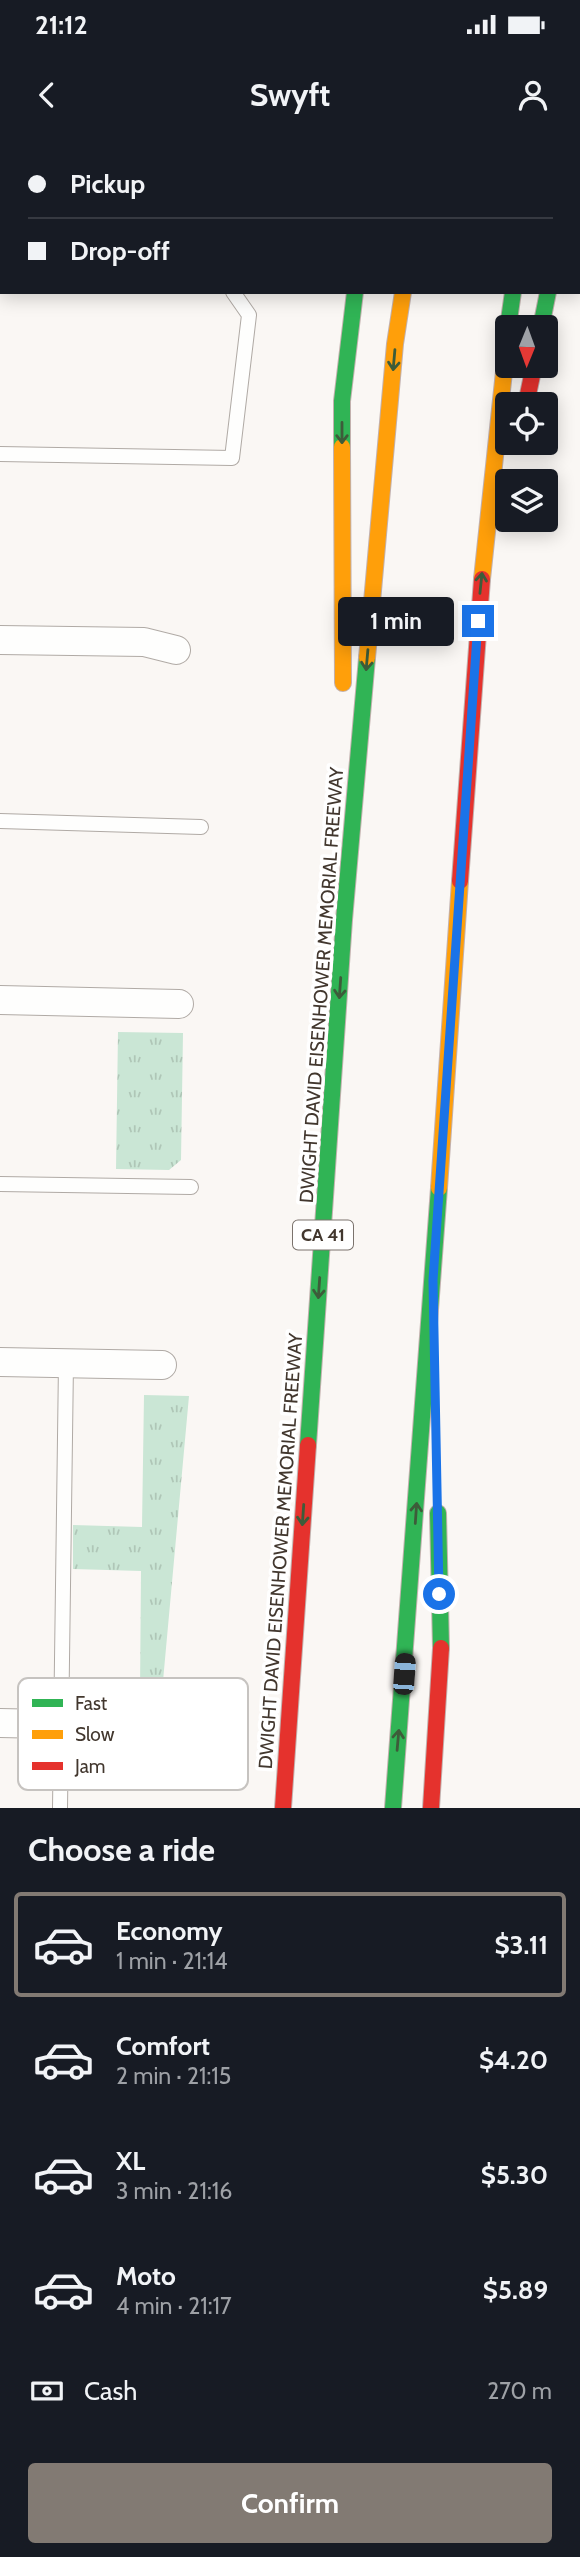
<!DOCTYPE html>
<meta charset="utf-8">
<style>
:root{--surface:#171b24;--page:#242831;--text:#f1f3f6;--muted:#9ea1a6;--line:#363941;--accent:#827a73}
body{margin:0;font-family:Cabin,sans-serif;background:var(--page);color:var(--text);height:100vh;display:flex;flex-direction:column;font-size:26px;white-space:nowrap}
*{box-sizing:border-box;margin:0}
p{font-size:23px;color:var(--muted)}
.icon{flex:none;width:38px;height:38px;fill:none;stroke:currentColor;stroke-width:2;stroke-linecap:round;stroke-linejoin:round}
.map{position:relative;height:1668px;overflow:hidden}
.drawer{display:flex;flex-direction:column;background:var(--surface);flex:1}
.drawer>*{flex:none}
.top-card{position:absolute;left:0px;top:0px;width:581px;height:154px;box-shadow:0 4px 18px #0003;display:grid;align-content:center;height:154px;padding:0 28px;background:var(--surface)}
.needle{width:46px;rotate:181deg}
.fabs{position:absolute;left:495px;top:175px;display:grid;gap:14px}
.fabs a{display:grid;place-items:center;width:63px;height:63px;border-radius:7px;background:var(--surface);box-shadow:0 4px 18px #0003;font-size:35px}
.end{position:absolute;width:32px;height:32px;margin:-16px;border:9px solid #1a73e8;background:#fff;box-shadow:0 0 0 4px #fff}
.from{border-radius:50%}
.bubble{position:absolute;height:49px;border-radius:7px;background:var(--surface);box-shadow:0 4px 18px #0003;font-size:23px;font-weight:800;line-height:49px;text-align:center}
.car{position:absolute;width:21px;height:42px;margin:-21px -10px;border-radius:9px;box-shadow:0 0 5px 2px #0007;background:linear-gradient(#222 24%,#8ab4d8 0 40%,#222 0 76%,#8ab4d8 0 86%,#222 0)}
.top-card b{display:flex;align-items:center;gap:24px;height:66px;font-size:26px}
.top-card b+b{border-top:2px solid var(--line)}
.top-card i{width:18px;height:18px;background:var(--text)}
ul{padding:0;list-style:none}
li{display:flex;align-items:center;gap:21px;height:105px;margin:0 14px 10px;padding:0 14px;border:4px solid transparent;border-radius:7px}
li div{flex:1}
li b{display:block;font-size:26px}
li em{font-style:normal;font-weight:800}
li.current{border-color:var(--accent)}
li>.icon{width:63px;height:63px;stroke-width:1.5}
h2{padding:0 28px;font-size:32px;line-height:84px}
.pay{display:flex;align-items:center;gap:18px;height:77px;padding:0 28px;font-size:26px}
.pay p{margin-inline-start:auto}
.action{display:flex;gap:14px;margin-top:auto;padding:14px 28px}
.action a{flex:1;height:80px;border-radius:7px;background:var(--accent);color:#fff;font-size:28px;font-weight:800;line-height:80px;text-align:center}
.status{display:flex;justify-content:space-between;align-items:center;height:49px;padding:0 35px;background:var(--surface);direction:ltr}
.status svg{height:19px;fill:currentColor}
header{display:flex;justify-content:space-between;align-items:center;height:91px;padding:0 28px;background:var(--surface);font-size:32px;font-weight:800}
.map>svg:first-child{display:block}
.grass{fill:url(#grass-tufts)}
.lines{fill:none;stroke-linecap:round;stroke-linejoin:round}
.lane-casing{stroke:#b0aaa5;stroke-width:16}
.street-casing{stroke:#b0aaa5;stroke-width:30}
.fast-casing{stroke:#c2b1ae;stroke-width:18}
.slow-casing{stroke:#c2b1ae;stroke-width:18}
.jam-casing{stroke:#c2b1ae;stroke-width:18}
.path{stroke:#e1e1e0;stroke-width:4.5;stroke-dasharray:3.5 5;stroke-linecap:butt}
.lane{stroke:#fefefd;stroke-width:14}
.street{stroke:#fefefd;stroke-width:28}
.fast{stroke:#30b455;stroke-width:16}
.slow{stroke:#ff9f0a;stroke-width:16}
.jam{stroke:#e5322d;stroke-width:16}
.oneway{stroke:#3d5c3a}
.route{stroke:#1a73e8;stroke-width:9}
.labels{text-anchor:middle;stroke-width:7;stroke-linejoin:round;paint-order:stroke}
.shield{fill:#fff;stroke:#7b736d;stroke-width:2}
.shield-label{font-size:18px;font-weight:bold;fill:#42372e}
.street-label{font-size:19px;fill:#42372e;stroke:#fff}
.key{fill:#fff;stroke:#c6c3c0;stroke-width:2}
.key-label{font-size:19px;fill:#42372e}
</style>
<div class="status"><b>21:12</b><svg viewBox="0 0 49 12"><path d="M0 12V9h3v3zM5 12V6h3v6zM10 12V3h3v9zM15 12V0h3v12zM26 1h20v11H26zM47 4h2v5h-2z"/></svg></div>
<header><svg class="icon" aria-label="back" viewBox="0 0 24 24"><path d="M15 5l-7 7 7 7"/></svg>Swyft<svg class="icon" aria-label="person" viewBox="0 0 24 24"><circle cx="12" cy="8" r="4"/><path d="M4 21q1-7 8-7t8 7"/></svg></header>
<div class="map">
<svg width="580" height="1668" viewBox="0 0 580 1668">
<defs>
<pattern id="grass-tufts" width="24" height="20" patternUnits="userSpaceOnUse" patternTransform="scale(1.75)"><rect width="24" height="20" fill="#cae6d5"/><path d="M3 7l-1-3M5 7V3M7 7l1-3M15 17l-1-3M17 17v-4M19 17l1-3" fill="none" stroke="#afc6b7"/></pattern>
</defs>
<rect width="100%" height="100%" fill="#faf7f4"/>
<!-- grass -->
<path class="grass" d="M118 892 183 893 181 1020 169 1030 116 1029Z
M144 1255 189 1256 162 1552H140L141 1431 73 1429V1385L142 1387Z"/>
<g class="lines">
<!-- lane casing -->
<g class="lane-casing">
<path id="lane" d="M273 2V0
M0 314 232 318 249 175 233 152
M0 681 201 687
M0 1044 191 1047
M60 1668 66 1223"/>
</g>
<!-- street casing -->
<g class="street-casing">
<path id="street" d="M0 136H2
M0 500 144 502 176 510
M0 860 179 864
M0 1222 162 1225
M0 1583 141 1586"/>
</g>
<!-- fast casing -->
<g class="fast-casing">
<path id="fast" d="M375 0V2
M537 0V2
M427 2 428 0
M508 187 513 152
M541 187 548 152
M342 307V261L355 152
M308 1305 344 780 367 518
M438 1373 441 1508
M393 1668 439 1048"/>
</g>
<!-- slow casing -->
<g class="slow-casing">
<path id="slow" d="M342 307 343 543
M482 439 508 194
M367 518 395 204 403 152
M439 1048 460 741"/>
</g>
<!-- jam casing -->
<g class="jam-casing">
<path id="jam" d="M579 21 580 18
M526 264 534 226
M460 741 482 439
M283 1668 308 1305
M431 1668 441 1508"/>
</g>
<!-- path -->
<path class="path" d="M579 110H580"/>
<!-- lane -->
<use href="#lane" class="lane"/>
<!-- street -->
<use href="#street" class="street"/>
<!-- fast -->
<use href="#fast" class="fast"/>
<!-- slow -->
<use href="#slow" class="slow"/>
<!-- jam -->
<use href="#jam" class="jam"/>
</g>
<!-- one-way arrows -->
<defs><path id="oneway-shaft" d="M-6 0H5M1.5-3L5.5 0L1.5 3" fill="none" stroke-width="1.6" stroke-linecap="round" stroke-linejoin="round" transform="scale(1.75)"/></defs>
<g class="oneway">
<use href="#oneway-shaft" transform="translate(394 220) rotate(95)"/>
<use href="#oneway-shaft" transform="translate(342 293) rotate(90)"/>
<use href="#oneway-shaft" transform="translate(481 443) rotate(-84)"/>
<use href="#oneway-shaft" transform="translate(367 520) rotate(95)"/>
<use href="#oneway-shaft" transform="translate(340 848) rotate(94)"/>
<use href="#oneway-shaft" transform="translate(319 1148) rotate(94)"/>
<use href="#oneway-shaft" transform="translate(416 1373) rotate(-86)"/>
<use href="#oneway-shaft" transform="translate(303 1375) rotate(94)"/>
<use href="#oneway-shaft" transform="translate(398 1600) rotate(-85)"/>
</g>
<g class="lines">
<!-- route -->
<path class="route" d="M439 1454 433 1140 478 481"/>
</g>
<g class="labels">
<!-- shield labels -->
<rect class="shield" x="293" y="1080.5" width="60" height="29" rx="5"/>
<g class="shield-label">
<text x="323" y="1101">CA 41</text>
</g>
<!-- street labels -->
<g class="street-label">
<text transform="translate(321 845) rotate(-86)" y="7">DWIGHT DAVID EISENHOWER MEMORIAL FREEWAY</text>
<text transform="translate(280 1411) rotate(-86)" y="7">DWIGHT DAVID EISENHOWER MEMORIAL FREEWAY</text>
</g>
</g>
<!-- legend -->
<rect x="18" y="1538" width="230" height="112" rx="10" class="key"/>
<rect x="32" y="1559" width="31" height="8" fill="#30b455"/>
<rect x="32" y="1590" width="31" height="9" fill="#ff9f0a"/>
<rect x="32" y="1622" width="31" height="8" fill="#e5322d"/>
<g class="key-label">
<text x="75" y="1570">Fast</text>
<text x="75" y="1601">Slow</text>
<text x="75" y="1633">Jam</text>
</g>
</svg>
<div class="fabs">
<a><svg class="needle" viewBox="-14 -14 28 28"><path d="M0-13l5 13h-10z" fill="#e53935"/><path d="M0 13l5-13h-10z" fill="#9ea1a6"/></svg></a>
<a><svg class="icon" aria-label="locate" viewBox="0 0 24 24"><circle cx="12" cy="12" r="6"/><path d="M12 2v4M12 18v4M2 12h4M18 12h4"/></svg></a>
<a><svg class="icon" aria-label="layers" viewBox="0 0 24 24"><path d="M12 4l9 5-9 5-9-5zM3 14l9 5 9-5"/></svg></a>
</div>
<i class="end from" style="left:439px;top:1454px"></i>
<i class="end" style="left:478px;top:481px"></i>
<div class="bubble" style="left:338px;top:457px;width:116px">1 min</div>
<i class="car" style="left:404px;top:1534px;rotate:4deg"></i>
<div class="top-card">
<b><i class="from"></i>Pickup</b>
<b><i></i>Drop-off</b>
</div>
</div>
<section class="drawer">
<h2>Choose a ride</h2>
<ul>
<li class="current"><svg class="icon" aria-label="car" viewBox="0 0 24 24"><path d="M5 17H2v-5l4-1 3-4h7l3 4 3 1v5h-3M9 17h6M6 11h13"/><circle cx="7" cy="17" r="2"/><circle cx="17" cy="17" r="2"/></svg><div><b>Economy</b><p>1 min · 21:14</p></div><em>$3.11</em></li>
<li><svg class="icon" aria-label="car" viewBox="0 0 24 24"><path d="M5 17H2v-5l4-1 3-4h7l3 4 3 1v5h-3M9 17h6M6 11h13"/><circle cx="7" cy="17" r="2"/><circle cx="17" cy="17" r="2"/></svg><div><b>Comfort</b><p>2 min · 21:15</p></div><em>$4.20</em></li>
<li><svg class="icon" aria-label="car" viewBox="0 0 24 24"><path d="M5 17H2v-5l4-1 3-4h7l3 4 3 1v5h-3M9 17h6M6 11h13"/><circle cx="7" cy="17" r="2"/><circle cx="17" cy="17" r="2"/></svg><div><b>XL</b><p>3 min · 21:16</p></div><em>$5.30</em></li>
<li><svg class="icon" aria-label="car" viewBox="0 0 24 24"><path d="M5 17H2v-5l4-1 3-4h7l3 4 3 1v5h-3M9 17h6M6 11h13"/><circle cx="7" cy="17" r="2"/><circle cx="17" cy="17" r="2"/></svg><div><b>Moto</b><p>4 min · 21:17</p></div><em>$5.89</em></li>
</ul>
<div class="pay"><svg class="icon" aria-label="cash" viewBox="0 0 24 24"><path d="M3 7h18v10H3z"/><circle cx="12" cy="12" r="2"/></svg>Cash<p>270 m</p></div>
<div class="action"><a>Confirm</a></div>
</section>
